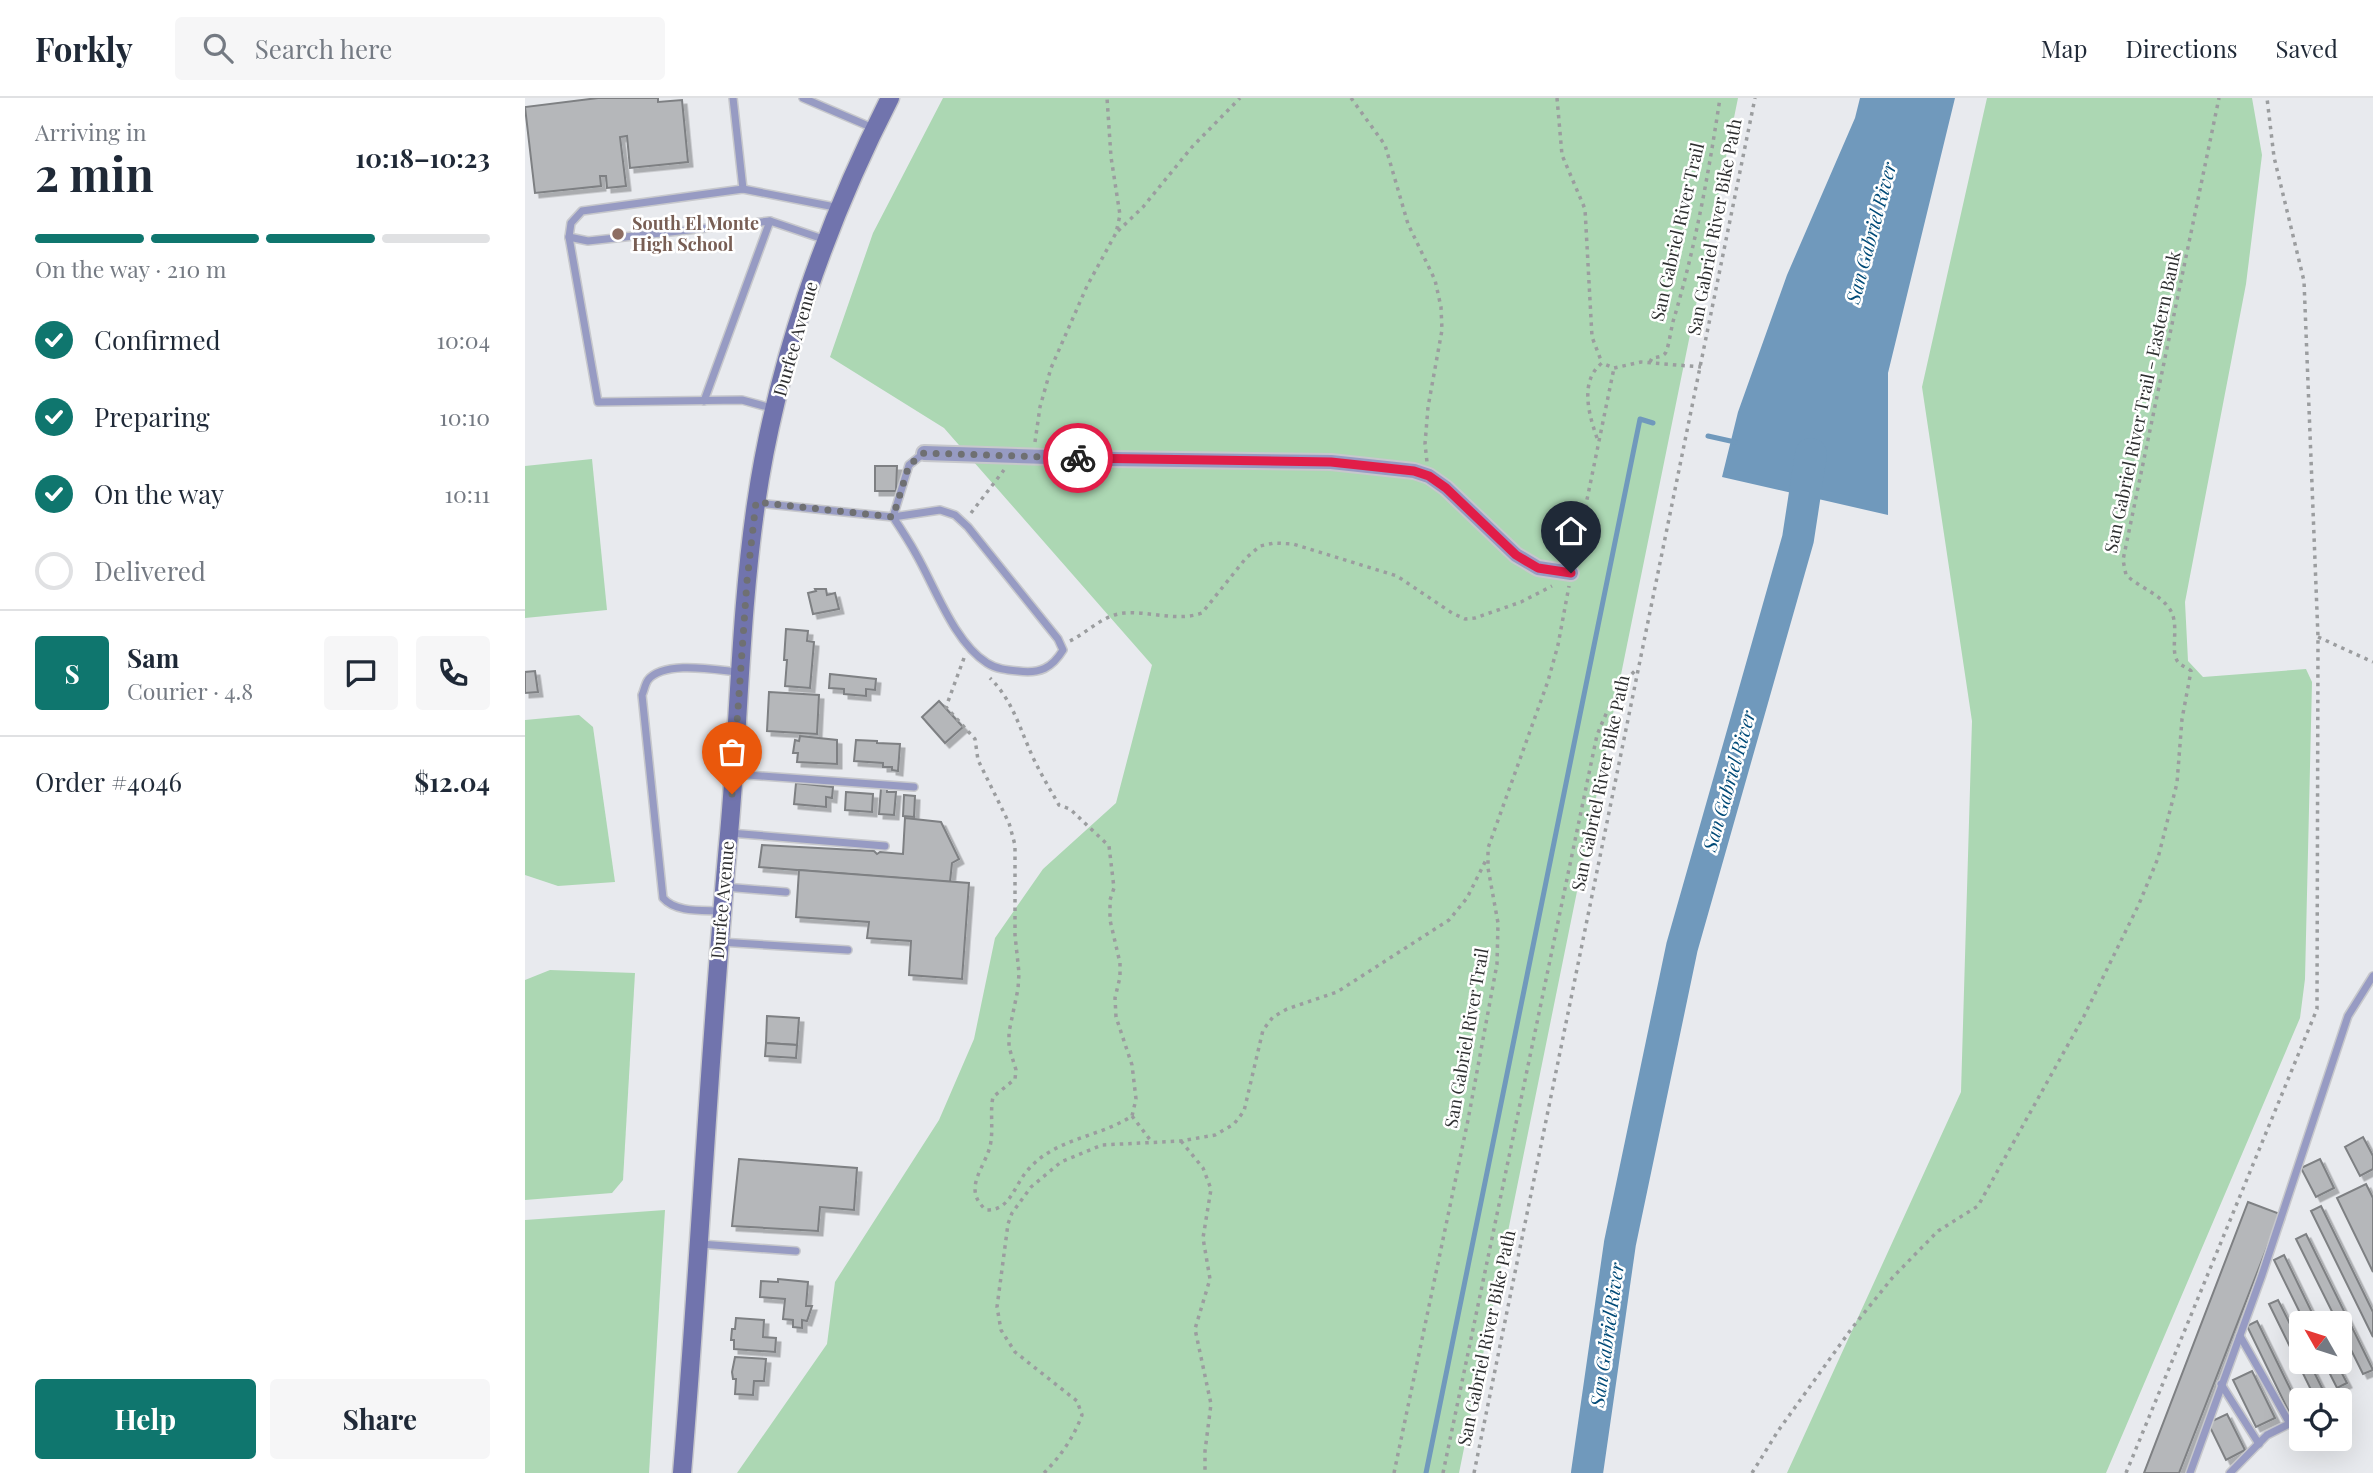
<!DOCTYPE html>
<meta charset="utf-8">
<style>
body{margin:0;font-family:"Playfair Display",serif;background:#f6f6f7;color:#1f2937;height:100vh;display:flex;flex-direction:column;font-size:26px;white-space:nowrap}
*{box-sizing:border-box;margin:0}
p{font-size:23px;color:#747a83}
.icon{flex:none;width:38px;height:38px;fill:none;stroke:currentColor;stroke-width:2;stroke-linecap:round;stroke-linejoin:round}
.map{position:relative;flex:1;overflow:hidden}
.sheet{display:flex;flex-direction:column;background:#fff;width:525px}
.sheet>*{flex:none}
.needle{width:46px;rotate:309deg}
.controls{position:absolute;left:1764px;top:1213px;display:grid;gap:14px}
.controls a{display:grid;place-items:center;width:63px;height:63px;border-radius:7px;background:#fff;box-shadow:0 7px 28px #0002;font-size:35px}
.pin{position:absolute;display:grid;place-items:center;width:60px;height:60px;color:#fff;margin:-72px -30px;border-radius:50% 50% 50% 0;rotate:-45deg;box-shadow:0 0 7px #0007}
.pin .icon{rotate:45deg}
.courier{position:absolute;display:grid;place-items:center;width:70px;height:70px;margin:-35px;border:5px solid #e11d48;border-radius:50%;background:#fff;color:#222;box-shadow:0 2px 9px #0007}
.overview em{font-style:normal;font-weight:700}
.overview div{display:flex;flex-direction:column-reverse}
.overview{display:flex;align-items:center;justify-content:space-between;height:119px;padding:0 35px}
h1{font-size:46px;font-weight:700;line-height:52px}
.bar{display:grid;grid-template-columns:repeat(4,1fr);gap:10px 7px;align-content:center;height:84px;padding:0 35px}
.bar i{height:9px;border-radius:5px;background:#e0e1e3}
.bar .selected{background:#0f766e}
.bar p{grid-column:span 4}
.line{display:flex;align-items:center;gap:18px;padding:0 35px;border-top:2px solid #e0e1e3}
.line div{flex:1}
.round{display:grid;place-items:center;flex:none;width:74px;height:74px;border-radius:7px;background:#f6f6f7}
ol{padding:0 35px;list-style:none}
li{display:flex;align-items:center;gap:21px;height:77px}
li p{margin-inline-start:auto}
li .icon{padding:7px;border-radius:50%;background:#0f766e;color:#fff;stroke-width:4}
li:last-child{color:#747a83}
li i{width:38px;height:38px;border:4px solid #e0e1e3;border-radius:50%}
.primary-button{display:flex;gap:14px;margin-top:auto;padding:14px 35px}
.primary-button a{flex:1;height:80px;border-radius:7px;background:#0f766e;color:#fff;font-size:28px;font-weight:700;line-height:80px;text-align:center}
.primary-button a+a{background:#f6f6f7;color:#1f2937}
header{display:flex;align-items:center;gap:42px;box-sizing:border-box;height:98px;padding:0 35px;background:#fff;border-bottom:2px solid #e0e1e3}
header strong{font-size:33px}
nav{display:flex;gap:38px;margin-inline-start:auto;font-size:24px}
.search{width:490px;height:63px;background:#f6f6f7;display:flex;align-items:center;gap:18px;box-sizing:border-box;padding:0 24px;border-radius:7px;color:#747a83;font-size:26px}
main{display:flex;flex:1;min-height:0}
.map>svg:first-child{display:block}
.green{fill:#acd7b3}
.water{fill:#7099bc}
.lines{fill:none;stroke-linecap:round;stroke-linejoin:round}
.stream{stroke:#7099bc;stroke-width:5}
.river{stroke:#7099bc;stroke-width:32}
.building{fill:#b5b7ba;stroke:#7e8083;stroke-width:2;filter:url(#shadow)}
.lane-casing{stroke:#c7c8cc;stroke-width:10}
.street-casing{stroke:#c7c8cc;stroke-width:18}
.secondary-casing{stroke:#c7c8cc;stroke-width:21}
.path{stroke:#9b9d9f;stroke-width:3.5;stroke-dasharray:3.5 5;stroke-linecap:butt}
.lane{stroke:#979bc3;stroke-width:7}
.street{stroke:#979bc3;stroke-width:14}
.secondary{stroke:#7174ad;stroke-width:18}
.done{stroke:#6f7072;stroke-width:7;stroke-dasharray:0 12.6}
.route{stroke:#e11d48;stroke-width:9}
.education-dot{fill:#8d6e63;stroke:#fff;stroke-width:2.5}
.labels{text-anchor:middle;stroke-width:5;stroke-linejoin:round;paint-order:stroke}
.education-label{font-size:18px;font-weight:bold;fill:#785e54;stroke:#fff;text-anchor:start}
.street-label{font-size:18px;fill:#2e2f30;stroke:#fff}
.water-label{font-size:19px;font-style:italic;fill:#004a77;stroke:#fff}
</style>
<header>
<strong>Forkly</strong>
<div class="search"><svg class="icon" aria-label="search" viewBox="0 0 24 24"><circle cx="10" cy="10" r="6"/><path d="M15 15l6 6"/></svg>Search here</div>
<nav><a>Map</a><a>Directions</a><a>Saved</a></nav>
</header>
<main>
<section class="sheet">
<div class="overview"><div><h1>2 min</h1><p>Arriving in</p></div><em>10:18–10:23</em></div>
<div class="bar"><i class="selected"></i><i class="selected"></i><i class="selected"></i><i></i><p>On the way · 210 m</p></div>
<ol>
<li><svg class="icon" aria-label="check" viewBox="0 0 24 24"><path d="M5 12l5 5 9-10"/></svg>Confirmed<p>10:04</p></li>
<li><svg class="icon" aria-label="check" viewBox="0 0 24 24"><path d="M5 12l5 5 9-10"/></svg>Preparing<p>10:10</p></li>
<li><svg class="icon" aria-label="check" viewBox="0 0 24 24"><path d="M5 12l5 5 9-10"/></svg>On the way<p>10:11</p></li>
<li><i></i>Delivered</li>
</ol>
<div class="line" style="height:126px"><b class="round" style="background:#0f766e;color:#fff">S</b><div><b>Sam</b><p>Courier · 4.8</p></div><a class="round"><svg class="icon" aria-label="chat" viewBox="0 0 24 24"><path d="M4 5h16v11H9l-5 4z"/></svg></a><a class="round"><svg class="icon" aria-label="phone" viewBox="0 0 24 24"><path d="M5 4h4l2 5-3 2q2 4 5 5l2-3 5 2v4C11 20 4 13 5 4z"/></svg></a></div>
<div class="line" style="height:91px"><div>Order #4046</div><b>$12.04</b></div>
<div class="primary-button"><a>Help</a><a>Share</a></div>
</section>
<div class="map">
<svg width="1848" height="1375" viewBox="0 0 1848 1375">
<defs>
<filter id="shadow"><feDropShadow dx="4.5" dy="4.5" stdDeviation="0" flood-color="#0004"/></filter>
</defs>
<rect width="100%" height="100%" fill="#e8eaee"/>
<!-- green -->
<g class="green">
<path d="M418 0H1213L934 1375H212L302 1246 310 1184 414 1022 449 941 470 840 518 771 591 705 627 567 419 330 305 259 348 135Z"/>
<path d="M1462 0H1727L1737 57 1721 186 1660 504 1663 563 1678 579 1781 571 1787 584 1780 881 1775 920 1581 1375H1262L1436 994 1447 623 1397 289Z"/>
<path d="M67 361 82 512 0 520V368Z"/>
<path d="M54 617 68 629 90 784 33 788 0 777V622Z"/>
<path d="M25 872 110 875 98 1082 87 1095 0 1102V882Z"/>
<path d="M140 1112 124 1375H0V1122Z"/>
</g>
<!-- water -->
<path class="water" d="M1335 0H1430L1363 275V417L1197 379 1213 314 1262 177 1330 20Z"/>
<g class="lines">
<!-- stream -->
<g class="stream">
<path d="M1183 338 1210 344"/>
<path d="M901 1375 1115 321 1128 325"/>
</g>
<!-- river -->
<path class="river" d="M1062 1375 1095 1145 1157 849 1273 441 1286 356"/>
</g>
<!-- building -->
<g class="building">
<path d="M73 0H133V4L157 2 163 64 105 70 102 38 95 39 101 88 82 90 81 78H75L76 88 10 95 0 9Z"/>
<path d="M350 368H372L371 393H350Z"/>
<path d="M290 491H301L302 497 310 495 314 511 288 516 283 495 291 493Z"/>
<path d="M261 531 283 533 282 543 289 544 285 590 260 588 262 562H259Z"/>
<path d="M10 573 13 594 0 595V574Z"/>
<path d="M305 576 351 581 350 592 341 591V598L319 596V591L304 590Z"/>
<path d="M244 594 294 597 292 636 242 633Z"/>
<path d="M414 603 438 629 420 645 397 619Z"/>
<path d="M275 638 312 642V666L272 664 273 655H268L270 642 274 643Z"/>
<path d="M331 642 352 643V645L375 646 373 673 367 672V669H358V665L329 663Z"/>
<path d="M271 685 308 689 307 700 301 699V709L269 706Z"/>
<path d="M356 690 362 691V694H371L369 717 354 716Z"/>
<path d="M321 694 348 696 347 714 320 712Z"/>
<path d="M379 697 390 698 389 719 378 718Z"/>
<path d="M380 720 416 724 434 761 427 765 425 784 234 769 237 747 349 753 352 756 355 754 378 756Z"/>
<path d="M274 772 444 785 437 881 384 877 386 843 342 840 344 824 271 819Z"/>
<path d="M242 918 274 920 272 947 241 945Z"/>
<path d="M241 945 272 947 271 960 240 958Z"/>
<path d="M1838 1039 1848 1058V1071L1835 1078 1820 1049Z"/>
<path d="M214 1061 332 1070 329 1112 295 1109 293 1133 207 1128Z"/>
<path d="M1795 1061 1809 1090 1791 1099 1776 1070Z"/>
<path d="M1841 1086 1848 1100V1174L1812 1100Z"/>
<path d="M1723 1104 1755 1116 1654 1375H1619Z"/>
<path d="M1796 1108 1848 1214V1239L1786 1113Z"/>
<path d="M1781 1136 1848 1272 1838 1276 1771 1141Z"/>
<path d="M1759 1157 1792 1225H1780L1749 1162Z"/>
<path d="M253 1181 283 1184 281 1208H287L282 1223 277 1222V1230L268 1229V1222L258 1221 260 1201 235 1199 236 1183 253 1184Z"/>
<path d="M1753 1202 1776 1248V1264H1784L1800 1296 1790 1300 1744 1206Z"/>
<path d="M211 1220 239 1222 238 1239 251 1240 250 1254 209 1251V1242H206L207 1231H210Z"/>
<path d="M1732 1223 1774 1309 1764 1314 1722 1228Z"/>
<path d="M210 1259 241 1261 239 1283H229L228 1297 210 1296 211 1281H208L207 1274Z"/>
<path d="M1799 1264H1811L1822 1285 1812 1290Z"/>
<path d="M1727 1273 1750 1320 1731 1329 1708 1282Z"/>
<path d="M1702 1316 1720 1352 1701 1362 1683 1325Z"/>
</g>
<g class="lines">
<!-- lane casing -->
<g class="lane-casing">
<g id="lane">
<path d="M208 0 218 91"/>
<path d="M278 0 348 30"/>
<path d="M44 139 73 304 217 302 250 311"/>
<path d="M301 142 245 123 63 143 44 139 46 125 57 113 218 91 315 110"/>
<path d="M179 303 245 123"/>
<path d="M232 405 368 419 415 412 430 417 443 429 533 541 538 552C527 570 515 576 493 573 482 572 471 571 462 565 429 544 410 489 391 456 384 443 376 431 368 419L384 367 399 355"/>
<path d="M209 676 389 689"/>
<path d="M205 735 360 748"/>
<path d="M199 789 261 794"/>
<path d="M196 813C178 812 151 815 138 800L117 597C119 593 120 586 123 582 139 562 191 572 214 574"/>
<path d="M194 844 323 852"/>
<path d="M175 1146 271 1153"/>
<path d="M1715 1238 1765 1326"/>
<path d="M1696 1286 1734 1346"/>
<path d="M1665 1375 1737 1177 1823 918 1848 878"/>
<path d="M1705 1375 1742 1337 1776 1320"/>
</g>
</g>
<!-- street casing -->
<g class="street-casing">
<path id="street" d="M399 355 585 361 806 364 889 373 904 378 921 390 991 457 1013 470 1046 475"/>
</g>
<!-- secondary casing -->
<g class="secondary-casing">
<path id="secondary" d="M157 1375C175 1162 184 949 204 736 214 626 215 516 231 406 251 267 301 125 365 0"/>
</g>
<!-- path -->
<g class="path">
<path d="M826 0 860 47 883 126 910 182 916 209 917 232 903 309 900 346 902 364"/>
<path d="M1032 0 1037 57 1060 111 1067 239 1077 265"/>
<path d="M593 133 618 109 667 49 715 0"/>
<path d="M1125 264 1127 260C1132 259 1139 259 1141 254 1145 244 1146 228 1150 217 1171 146 1184 73 1195 0"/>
<path d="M1072 340C1064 317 1054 283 1077 265L1089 270 1116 264 1176 269"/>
<path d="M510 344 515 309 526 270 562 188 591 135 595 117 586 59 582 0"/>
<path d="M446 415 479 372"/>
<path d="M1050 460 1089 270"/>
<path d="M1793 539 1848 564"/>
<path d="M545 543C563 534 578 517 599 515 625 513 652 524 677 515L721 460 735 448 749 445 768 446 872 478 927 515 940 521 950 520 996 504 1027 488"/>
<path d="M439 560 421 609 450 641 453 662 484 725 490 747V837L494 875 493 891 484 934V949L491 972 490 981 468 999C465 1013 468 1028 466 1043 463 1068 435 1089 461 1112 485 1113 489 1088 502 1073 529 1040 573 1040 607 1018L611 1001 607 967 591 919 590 900 595 879V865L585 822V802L589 790 584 748 545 711 534 707C523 688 511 668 503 648 492 622 485 600 465 580"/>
<path d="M607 1018 626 1043"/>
<path d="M656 1043 678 1070 686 1091 678 1140 685 1181 670 1231 686 1306 680 1353V1375"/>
<path d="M519 1375C535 1359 549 1339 557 1317L552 1303 490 1254 476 1232 472 1209 483 1126 487 1115 506 1089 536 1064 577 1047 656 1043 690 1037 709 1026 719 1013 738 932 748 919 762 911 812 894 924 822 942 800 961 762"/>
<path d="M869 1375 943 1022 972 866 973 825 963 770V750L1023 583 1033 547 1044 488"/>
<path d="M918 1375 1072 637C1082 613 1092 589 1112 571"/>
<path d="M949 1375 1230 0"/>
<path d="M1227 1375 1253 1333 1327 1230 1368 1179 1413 1133 1453 1108 1559 918 1614 806 1633 760 1652 685 1657 621 1666 573C1662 569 1656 568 1653 564 1644 552 1656 526 1644 510 1633 495 1614 489 1601 477L1598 462 1694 0"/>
<path d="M1601 1375 1792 911 1793 539 1779 183 1749 59 1742 0"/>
</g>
<!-- lane -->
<use href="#lane" class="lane"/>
<!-- street -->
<use href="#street" class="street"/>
<!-- secondary -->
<use href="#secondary" class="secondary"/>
</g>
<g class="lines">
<!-- done -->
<path class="done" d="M207 696 222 483 231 404 368 419 384 367 399 355 553 360"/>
<!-- route -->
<path class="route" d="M553 360 806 364 889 373 904 378 921 390 991 457 1013 470 1046 475"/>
</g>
<!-- markers -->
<circle class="education-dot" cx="93" cy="136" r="7"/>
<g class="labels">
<!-- education labels -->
<g class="education-label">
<text x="107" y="132">South El Monte<tspan x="107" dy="21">High School</tspan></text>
</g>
<!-- street labels -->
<g class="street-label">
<text transform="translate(1190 129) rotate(-79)" y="6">San Gabriel River Bike Path</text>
<text transform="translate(1153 134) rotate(-77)" y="6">San Gabriel River Trail</text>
<text transform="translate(271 241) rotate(-74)" y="6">Durfee Avenue</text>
<text transform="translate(1618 304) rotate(-78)" y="6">San Gabriel River Trail - Eastern Bank</text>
<text transform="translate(1076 685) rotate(-78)" y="6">San Gabriel River Bike Path</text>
<text transform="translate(198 802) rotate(-85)" y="6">Durfee Avenue</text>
<text transform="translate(942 940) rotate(-80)" y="6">San Gabriel River Trail</text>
<text transform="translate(962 1240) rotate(-78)" y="6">San Gabriel River Bike Path</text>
</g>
<!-- water labels -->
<g class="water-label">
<text transform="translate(1346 135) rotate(-75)" y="7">San Gabriel River</text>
<text transform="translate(1204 683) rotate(-74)" y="7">San Gabriel River</text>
<text transform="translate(1082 1237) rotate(-82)" y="7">San Gabriel River</text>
</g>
</g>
</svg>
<div class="controls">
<a><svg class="needle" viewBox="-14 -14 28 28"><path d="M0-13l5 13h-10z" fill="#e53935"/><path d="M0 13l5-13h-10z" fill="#747a83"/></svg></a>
<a><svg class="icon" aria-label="locate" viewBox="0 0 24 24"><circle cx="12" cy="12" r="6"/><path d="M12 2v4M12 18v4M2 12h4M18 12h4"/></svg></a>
</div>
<div class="pin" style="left:207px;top:696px;background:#ea580c"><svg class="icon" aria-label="bag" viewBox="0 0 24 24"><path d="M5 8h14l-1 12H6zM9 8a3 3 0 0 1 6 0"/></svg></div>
<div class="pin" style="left:1046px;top:475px;background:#1f2937"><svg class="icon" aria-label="home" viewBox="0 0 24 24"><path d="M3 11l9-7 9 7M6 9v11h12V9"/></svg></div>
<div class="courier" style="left:553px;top:360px"><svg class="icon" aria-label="bike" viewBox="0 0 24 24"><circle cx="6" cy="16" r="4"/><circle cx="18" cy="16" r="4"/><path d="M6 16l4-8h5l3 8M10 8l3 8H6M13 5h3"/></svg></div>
</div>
</main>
